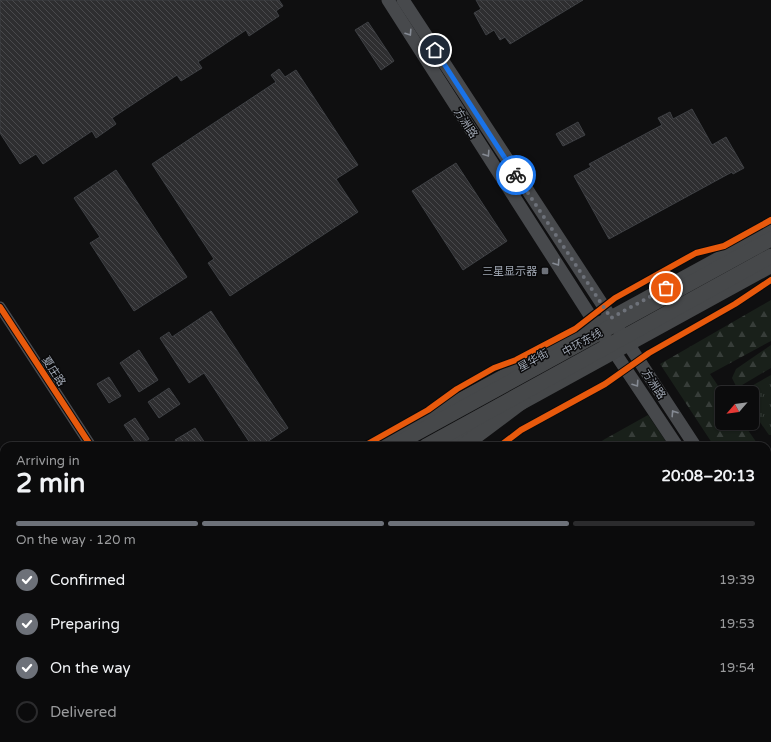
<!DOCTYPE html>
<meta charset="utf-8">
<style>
body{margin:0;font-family:"Varela Round","Noto Sans SC",sans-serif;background:#19191a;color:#f1f3f6;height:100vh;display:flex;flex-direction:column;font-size:15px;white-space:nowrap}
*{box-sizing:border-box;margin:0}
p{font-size:13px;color:#9a9b9d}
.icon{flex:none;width:22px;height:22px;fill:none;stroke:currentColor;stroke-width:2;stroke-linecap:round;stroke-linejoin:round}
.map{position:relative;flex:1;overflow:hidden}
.side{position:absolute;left:0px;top:442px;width:771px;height:300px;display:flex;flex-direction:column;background:#0b0b0c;border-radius:12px 12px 0 0;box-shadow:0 1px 3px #0004,0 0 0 1px #2b2b2d}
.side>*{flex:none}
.needle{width:26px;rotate:242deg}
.controls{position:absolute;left:715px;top:386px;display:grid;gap:8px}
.controls a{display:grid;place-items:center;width:44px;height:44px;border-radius:6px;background:#0b0b0c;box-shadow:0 1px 3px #0004,0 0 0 1px #2b2b2d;font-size:20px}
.pin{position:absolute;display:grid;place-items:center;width:34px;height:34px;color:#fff;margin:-17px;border:2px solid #fff;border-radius:50%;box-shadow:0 1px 4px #0007}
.courier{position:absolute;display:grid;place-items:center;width:40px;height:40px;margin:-20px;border:3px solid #1a73e8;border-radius:50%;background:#fff;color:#222;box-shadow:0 1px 5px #0007}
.summary em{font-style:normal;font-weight:700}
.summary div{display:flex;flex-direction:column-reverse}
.summary{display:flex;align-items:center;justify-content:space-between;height:68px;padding:0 16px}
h1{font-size:26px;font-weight:700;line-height:30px}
.bar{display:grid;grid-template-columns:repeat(4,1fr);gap:6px 4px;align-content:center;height:48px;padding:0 16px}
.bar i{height:5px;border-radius:3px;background:#2b2b2d}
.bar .on{background:#6d7179}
.bar p{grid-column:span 4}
ol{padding:0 16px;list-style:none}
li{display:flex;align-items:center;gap:12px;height:44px}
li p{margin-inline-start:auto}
li .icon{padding:4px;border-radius:50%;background:#6d7179;color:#fff;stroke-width:4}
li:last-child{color:#9a9b9d}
li i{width:22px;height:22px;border:2px solid #2b2b2d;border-radius:50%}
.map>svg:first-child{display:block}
.grass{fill:url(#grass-tufts)}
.forest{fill:url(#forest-firs)}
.building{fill:url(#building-back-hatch);stroke:#3e4044}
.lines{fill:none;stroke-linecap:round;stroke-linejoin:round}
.tertiary{stroke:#4a4b4f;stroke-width:11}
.secondary{stroke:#47494c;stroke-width:13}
.primary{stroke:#46484a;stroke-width:14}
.trunk{stroke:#46484a;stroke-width:15}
.trunk-bridge{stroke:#46484a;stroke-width:15}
.cycleway-casing{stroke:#0a0a0b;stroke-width:8}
.cycleway{stroke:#e8590c;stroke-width:6}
.oneway{stroke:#858a93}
.done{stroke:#6d7179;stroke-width:4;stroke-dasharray:0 7.2}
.route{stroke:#1a73e8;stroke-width:5}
.poi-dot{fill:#6d7179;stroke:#0a0a0b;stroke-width:1.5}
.labels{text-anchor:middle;stroke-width:3;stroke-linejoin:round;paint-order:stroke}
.street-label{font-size:11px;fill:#9fa6b2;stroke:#0a0a0b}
.poi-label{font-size:11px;fill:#9fa6b2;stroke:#0a0a0b;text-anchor:end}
</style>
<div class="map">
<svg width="771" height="742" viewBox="0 0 771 742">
<defs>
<pattern id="grass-tufts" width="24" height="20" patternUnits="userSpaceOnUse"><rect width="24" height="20" fill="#19201a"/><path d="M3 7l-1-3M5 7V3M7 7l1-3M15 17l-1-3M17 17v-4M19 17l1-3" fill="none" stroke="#373d39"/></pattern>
<pattern id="forest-firs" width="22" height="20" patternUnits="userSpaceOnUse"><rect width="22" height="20" fill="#19201a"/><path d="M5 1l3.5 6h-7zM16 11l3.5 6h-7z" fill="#373d39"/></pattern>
<pattern id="building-back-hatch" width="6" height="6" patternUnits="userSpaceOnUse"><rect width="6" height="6" fill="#2e2e30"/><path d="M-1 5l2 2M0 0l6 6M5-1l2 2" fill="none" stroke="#49494c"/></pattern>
</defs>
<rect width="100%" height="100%" fill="#0f0f10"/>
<!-- grass -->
<path class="grass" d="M771 375V435H769L752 411V393H739Z"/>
<!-- forest -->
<g class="forest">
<path d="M771 300V341L710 374 723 393H722V423H743L759 446H714L660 364Z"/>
<path d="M771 345V368L737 388 732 378 736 369Z"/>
<path d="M648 415 669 446H594L605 439Z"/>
<path d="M767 458 771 464V533L767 527Z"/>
<path d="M767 587 771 594V650L767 653Z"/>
</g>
<!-- building -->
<g class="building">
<path d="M0 0H279L283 6 276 11 279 16 249 36 246 30 198 62 202 68 181 81 177 75 112 118 116 124 96 138 92 131 43 164 36 154 20 164 0 133Z"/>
<path d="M476 0H583L510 44 505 37 500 40 494 30 486 35 474 13 481 9Z"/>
<path d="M368 22 394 61 381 70 355 30Z"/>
<path d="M279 69 285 77 296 70 358 165 336 179 358 212 230 296 208 263 214 259 152 164 276 82 271 75Z"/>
<path d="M692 109 712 145 726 137 744 168 733 174 732 172 609 239 574 176 591 167 589 164 662 125 658 118 670 112 673 119Z"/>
<path d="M578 122 585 135 563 146 556 134Z"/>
<path d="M456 163 507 241 463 270 412 191Z"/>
<path d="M116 170 187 277 134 311 90 243 100 237 74 198Z"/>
<path d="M211 311 288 428 261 446H252L204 373 189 383 160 338 169 332 172 337Z"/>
<path d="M139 350 158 380 139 392 120 363Z"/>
<path d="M109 377 121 396 109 403 97 384Z"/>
<path d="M169 388 180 404 159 418 148 402Z"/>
<path d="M135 418 149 439 138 446 124 425Z"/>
<path d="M195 428 207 446H179L175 440Z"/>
</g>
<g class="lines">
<!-- tertiary -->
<path class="tertiary" d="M0 307 91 446"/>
<!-- secondary -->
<g class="secondary">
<path d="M388 0 591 317 677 446"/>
<path d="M403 0 695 446"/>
<path d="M767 556 771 562"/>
<path d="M767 580 771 586"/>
</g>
<!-- primary -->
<g class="primary">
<path d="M514 407 771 266"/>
<path d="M380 446 438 412 771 230"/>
<path d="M446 446 482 425"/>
<path d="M0 712 4 709"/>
<path d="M12 742 18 738"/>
</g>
<!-- trunk -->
<g class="trunk">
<path d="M463 446 523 401"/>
<path d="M0 702 4 699"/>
<path d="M0 722 4 719"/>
<path d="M0 742 5 738"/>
</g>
<!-- trunk-bridge -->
<g class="trunk-bridge">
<path d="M393 446 771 239"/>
<path d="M426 446 771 256"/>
</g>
<!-- cycleway casing -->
<g class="cycleway-casing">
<g id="cycleway">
<path d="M0 307 91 446"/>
<path d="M364 446 428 410 457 389 494 368 516 360 575 329 615 298 696 253 724 246 771 220"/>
<path d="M500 446 521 430 605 384 649 353 735 304 771 280"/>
</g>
</g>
<!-- cycleway -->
<use href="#cycleway" class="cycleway"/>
</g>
<!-- one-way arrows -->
<defs><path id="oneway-chevron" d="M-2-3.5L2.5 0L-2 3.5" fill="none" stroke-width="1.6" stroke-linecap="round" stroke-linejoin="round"/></defs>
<g class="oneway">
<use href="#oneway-chevron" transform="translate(409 33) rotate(57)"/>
<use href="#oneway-chevron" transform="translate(487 154) rotate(57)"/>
<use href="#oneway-chevron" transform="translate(557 263) rotate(57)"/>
<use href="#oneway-chevron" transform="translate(636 384) rotate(56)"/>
<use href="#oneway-chevron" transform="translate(674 413) rotate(-123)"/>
</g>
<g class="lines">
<!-- done -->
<path class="done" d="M516 175 611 318 666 288"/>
<!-- route -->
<path class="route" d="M435 50 516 175"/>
</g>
<!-- markers -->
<rect class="poi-dot" x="541" y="267" width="8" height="8" rx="2"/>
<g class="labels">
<!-- street labels -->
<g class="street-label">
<text transform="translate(466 123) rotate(57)" y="4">方洲路</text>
<text transform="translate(582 342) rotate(-29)" y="4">中环东线</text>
<text transform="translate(533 360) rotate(-29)" y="4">星华街</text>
<text transform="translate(54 371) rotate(57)" y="4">夏庄路</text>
<text transform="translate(654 384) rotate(57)" y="4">方洲路</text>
</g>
<!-- poi labels -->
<g class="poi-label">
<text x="537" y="275">三星显示器</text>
</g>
</g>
</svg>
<div class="controls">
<a><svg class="needle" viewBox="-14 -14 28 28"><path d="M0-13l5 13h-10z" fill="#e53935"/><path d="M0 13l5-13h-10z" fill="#9a9b9d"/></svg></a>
</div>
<div class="pin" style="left:666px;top:288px;background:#ea580c"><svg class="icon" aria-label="bag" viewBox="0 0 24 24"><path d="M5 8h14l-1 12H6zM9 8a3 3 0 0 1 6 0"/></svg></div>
<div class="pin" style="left:435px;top:50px;background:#1f2937"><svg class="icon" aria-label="home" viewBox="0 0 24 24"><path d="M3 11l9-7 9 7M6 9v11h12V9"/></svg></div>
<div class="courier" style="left:516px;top:175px"><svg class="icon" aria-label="bike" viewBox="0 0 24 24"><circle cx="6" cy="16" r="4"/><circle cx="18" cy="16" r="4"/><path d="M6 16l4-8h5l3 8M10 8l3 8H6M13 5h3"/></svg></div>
<section class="side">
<div class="summary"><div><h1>2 min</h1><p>Arriving in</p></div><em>20:08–20:13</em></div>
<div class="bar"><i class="on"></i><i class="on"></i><i class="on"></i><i></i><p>On the way · 120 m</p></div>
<ol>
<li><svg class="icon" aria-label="check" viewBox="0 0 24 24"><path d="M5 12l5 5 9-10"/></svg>Confirmed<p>19:39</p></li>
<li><svg class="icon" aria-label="check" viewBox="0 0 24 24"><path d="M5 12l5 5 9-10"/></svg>Preparing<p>19:53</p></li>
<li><svg class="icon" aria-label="check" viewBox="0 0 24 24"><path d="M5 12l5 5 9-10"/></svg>On the way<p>19:54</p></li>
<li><i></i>Delivered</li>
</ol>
</section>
</div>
